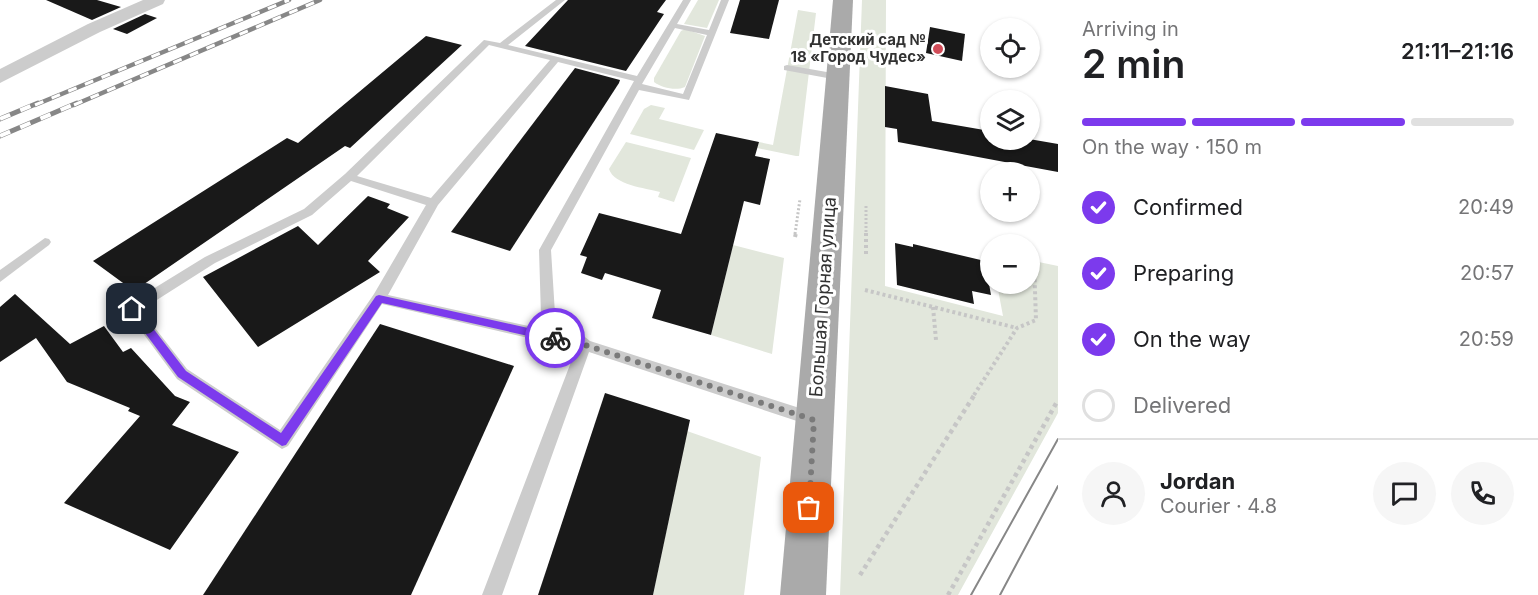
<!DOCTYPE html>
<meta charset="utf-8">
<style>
body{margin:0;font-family:Inter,sans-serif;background:#f6f6f6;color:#202124;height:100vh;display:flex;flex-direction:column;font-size:22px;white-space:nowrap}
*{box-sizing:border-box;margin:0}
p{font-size:20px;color:#757577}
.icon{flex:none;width:33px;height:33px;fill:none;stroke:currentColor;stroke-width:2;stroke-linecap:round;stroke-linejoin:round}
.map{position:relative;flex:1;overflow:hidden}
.sheet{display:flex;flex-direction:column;background:#fff;width:480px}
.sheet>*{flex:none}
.fabs{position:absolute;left:980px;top:18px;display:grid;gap:12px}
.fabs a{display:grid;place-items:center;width:60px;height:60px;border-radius:50%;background:#fff;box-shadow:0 2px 4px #0004;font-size:30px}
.pin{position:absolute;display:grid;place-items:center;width:51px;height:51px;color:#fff;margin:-26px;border-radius:12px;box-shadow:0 3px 9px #0006}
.courier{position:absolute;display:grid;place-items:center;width:60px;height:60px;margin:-30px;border:4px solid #7c3aed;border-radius:50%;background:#fff;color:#222;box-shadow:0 2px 8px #0007}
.head em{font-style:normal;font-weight:600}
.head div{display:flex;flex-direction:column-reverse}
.head{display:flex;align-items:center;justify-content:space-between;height:102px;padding:0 24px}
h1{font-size:39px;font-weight:600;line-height:45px}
.bar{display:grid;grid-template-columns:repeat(4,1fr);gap:9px 6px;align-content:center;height:72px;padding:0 24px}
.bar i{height:8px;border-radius:4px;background:#e0e0e0}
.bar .current{background:#7c3aed}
.bar p{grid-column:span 4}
.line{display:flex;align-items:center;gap:15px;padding:0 24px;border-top:2px solid #e0e0e0}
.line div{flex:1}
.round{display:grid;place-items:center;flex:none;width:63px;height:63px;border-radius:32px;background:#f6f6f6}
ol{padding:0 24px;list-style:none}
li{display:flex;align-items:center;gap:18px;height:66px}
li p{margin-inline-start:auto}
li .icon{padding:6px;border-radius:50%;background:#7c3aed;color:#fff;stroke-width:4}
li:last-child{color:#757577}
li i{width:33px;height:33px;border:3px solid #e0e0e0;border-radius:50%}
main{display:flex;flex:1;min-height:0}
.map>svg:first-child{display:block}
.green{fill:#e2e7dc}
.building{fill:#191919}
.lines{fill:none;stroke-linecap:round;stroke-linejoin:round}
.path-far2{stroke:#c6c6c6;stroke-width:3;stroke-dasharray:2 2;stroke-linecap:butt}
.path-far1{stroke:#c6c6c6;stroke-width:4;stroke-dasharray:3 3;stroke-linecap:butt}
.path{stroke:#c6c6c6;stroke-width:4.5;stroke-dasharray:4 4;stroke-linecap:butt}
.service{fill:#ccc;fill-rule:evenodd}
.minor{fill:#ccc;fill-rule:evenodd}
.primary{fill:#aaa;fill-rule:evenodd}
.tram{stroke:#878787;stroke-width:2}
.rail-far1-casing{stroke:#878787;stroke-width:4.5}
.rail-casing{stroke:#878787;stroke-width:5}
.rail-far1{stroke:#fff;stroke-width:3;stroke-dasharray:9;stroke-linecap:butt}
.rail{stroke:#fff;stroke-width:4;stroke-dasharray:11;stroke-linecap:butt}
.route{fill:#7c3aed}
.done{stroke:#7a7a7a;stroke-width:6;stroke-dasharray:0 10.8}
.poi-dot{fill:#d14c58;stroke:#fff;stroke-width:2}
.labels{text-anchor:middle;stroke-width:6;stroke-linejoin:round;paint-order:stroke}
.far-poi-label{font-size:15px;font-weight:bold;fill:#323232;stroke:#fff;text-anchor:end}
.street-label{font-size:18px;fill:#323232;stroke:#fff}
</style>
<main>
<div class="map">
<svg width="1058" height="595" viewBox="0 0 1058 595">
<rect width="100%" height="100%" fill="#fff"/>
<!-- green -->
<g class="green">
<path d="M698 0H719L707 28 684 24Z"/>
<path d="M862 0H886L885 286 1003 316 997 284H1029V260L1058 266V413L958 595H840Z"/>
<path d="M798 10 816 13 799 156H796L757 148 759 142 773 145Z"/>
<path d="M685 29 705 36 685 87C676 91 662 88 654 82V78L681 31Z"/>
<path d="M651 105 665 108 659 119 704 130 694 150 630 134 644 109Z"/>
<path d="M626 142 691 158 674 202 658 197 660 192C645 188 614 185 609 169Z"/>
<path d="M733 245 784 258 772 354 711 335Z"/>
<path d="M687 431 761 457 744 595H653Z"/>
</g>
<!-- building -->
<g class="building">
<path d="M46 0H97L121 7 92 20Z"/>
<path d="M568 0H666L657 12 664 14 626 71 525 46Z"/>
<path d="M740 0H779L769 39 730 33Z"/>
<path d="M145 14 157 18 127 34 113 29Z"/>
<path d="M930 27 965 34 962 61 926 53Z"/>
<path d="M426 36 462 45 350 148 345 146 134 291 93 261 287 138 298 143Z"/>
<path d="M575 68 620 80 619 83 510 251 451 232Z"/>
<path d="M885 86 928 94 932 121 990 131V140L1029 139 1058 144V172L898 142 897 129 885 127Z"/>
<path d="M716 133 759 142 755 156 770 159 760 205 744 201 711 335 652 318 661 290 605 273 602 280 581 273 587 257 580 255 599 213 681 234Z"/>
<path d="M368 196 390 204 387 208 409 217 368 261 380 272 258 347 203 277 298 226 318 245Z"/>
<path d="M895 243 913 247V244L985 261 991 295 972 291 974 304 897 285Z"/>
<path d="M15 294 70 344 104 326 123 352 131 348 175 396 190 402 172 425 239 452 170 550 64 503 140 416 128 411 130 408 67 382 36 338 0 362V307Z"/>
<path d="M380 324 514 366 411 595H203Z"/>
<path d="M605 393 690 420 653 595H538Z"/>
</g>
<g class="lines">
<!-- path-far2 -->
<g class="path-far2">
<path d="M866 206V234"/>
<path d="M795 234 800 199"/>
</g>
<!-- path-far1 -->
<g class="path-far1">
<path d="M866 233V256"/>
<path d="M795 237 796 233"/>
<path d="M865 290 1017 328"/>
<path d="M933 307 936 340"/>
<path d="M974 395 1017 328 1036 320 1034 261"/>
</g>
<!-- path -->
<g class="path">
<path d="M860 575 975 394"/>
<path d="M948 595 1058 400"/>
</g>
<!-- service -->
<g class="service">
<path d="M556 0H565L508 45 637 76 683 0H691L677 24 709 30 721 0H729L689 100 639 90 551 250 555 314 590 341 812 412 818 414 820 419 818 424 812 426 589 352 502 595H482L576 349 382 304 288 446 282 449 177 379 125 309 127 305 205 257 304 209 345 174 484 40 500 43ZM675 28 707 35 683 94 642 84ZM489 45 550 60 431 198 357 176ZM558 62 634 81 539 250 541 316 560 333 388 295 438 205ZM351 181 426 205 374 294 280 430 187 369 141 310 215 263 312 215Z"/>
<path d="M787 65 838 74 843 77 838 80 784 70V66Z"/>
<path d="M45 238 49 239 51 242 49 245 0 282V270Z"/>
</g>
<!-- minor -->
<path class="minor" d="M143 0H165L163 4 100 32 0 83V69L88 24Z"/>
<!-- primary -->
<path class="primary" d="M833 0H853L826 595H780Z"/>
<!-- tram -->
<g class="tram">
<path d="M971 595 1058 439"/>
<path d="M1000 595 1058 486"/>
</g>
<!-- rail-far1 casing -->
<g class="rail-far1-casing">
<g id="rail-far1">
<path d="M35 105 289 0"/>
<path d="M74 105 320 0"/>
</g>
</g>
<!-- rail casing -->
<g class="rail-casing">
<g id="rail">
<path d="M0 119 38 103"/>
<path d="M0 136 77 103"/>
</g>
</g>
<!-- rail-far1 -->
<use href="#rail-far1" class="rail-far1"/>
<!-- rail -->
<use href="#rail" class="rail"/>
</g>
<!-- route -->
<path class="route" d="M379 295 555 334 560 338 555 342 382 303 286 445 282 446 178 377 127 309 132 305 136 306 186 371 281 433 376 296Z"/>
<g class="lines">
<!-- done -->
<path class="done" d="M555 338 585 345 814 420 809 508"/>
</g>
<!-- markers -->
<circle class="poi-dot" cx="938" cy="49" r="6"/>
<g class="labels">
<!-- far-poi labels -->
<g class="far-poi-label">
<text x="926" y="45">Детский сад №<tspan x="926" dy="17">18 «Город Чудес»</tspan></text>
</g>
<!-- street labels -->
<g class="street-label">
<text transform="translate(823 297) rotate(-86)" y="6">Большая Горная улица</text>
</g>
</g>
</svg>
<div class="fabs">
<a><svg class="icon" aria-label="locate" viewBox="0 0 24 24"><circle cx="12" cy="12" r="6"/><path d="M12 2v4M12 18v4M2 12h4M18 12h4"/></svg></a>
<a><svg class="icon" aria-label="layers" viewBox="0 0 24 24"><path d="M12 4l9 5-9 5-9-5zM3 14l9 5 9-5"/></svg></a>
<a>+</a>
<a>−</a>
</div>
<div class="pin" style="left:809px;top:508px;background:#ea580c"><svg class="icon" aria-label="bag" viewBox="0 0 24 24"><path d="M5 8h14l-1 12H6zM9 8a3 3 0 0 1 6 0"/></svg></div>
<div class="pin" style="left:132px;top:309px;background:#1f2937"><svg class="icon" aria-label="home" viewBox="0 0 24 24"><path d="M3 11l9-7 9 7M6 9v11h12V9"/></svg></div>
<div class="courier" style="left:555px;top:338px"><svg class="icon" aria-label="bike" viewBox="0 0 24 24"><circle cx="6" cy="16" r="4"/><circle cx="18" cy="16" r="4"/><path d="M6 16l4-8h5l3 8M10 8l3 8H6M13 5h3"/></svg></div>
</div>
<section class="sheet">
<div class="head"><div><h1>2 min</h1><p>Arriving in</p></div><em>21:11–21:16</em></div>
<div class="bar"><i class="current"></i><i class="current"></i><i class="current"></i><i></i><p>On the way · 150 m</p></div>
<ol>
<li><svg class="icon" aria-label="check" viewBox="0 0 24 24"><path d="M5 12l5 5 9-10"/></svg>Confirmed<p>20:49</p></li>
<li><svg class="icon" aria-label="check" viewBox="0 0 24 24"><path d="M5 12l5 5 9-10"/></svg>Preparing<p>20:57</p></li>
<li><svg class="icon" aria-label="check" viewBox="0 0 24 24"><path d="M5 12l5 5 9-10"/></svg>On the way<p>20:59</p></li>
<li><i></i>Delivered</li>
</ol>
<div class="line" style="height:108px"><a class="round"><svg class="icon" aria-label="person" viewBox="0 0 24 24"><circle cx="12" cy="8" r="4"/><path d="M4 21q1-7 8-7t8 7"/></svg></a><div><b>Jordan</b><p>Courier · 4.8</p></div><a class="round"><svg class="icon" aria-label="chat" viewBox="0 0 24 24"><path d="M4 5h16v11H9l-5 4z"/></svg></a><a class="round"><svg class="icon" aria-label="phone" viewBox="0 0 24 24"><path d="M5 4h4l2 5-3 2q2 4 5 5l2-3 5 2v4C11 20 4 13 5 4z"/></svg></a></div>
</section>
</main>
